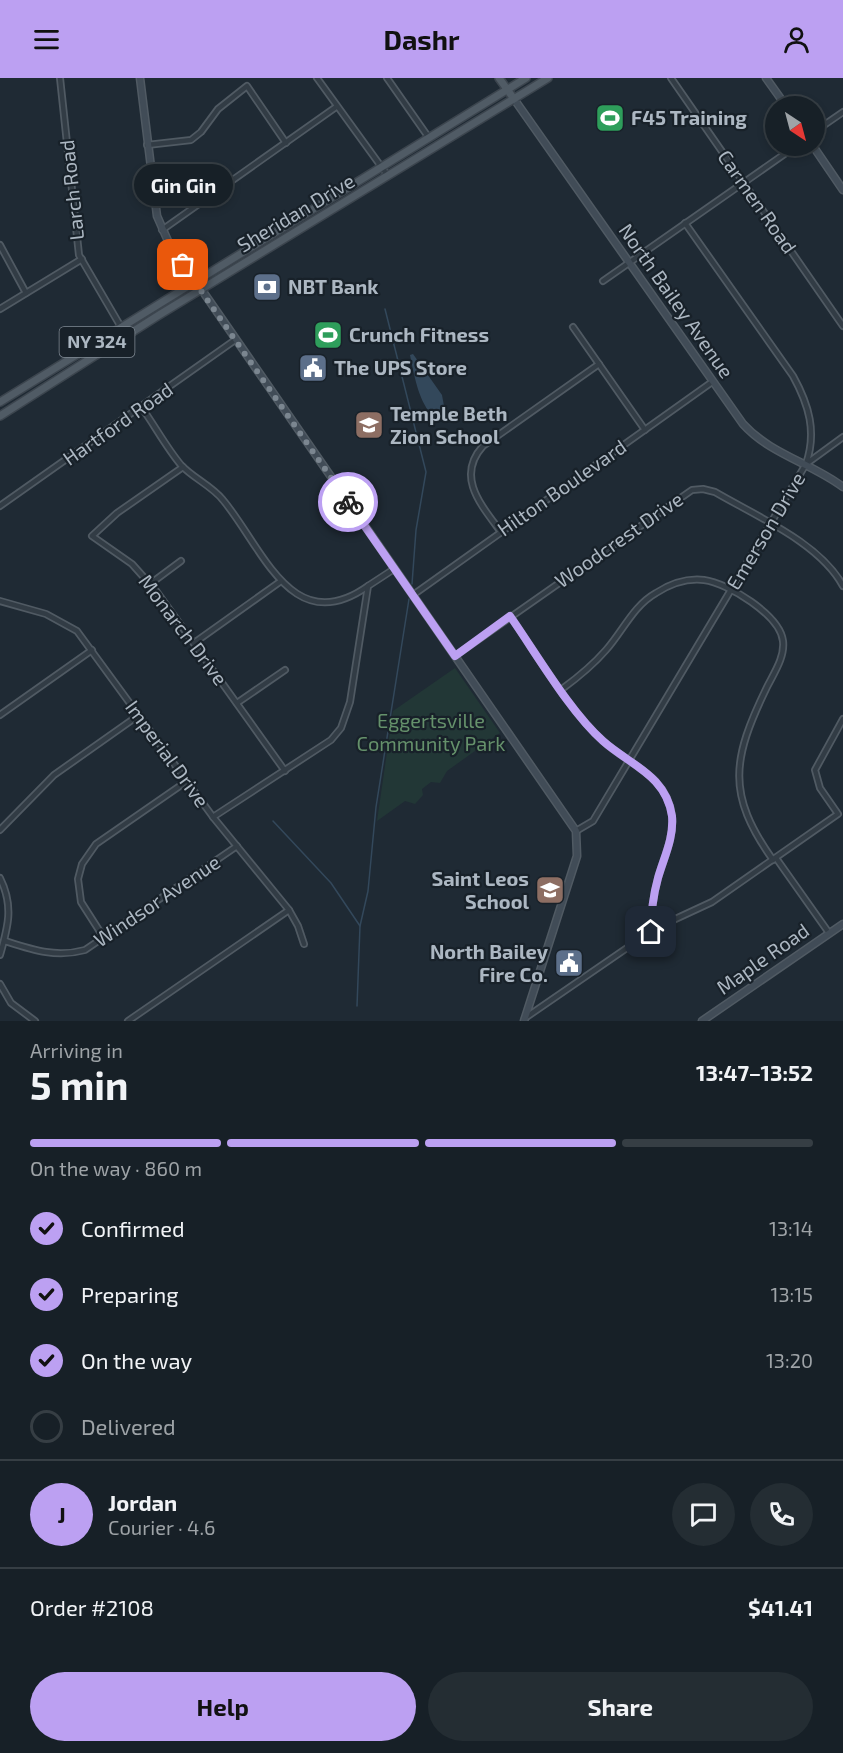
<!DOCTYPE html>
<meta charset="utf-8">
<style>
body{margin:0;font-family:"Exo 2",sans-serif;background:#242d33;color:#f1f3f6;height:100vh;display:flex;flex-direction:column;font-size:22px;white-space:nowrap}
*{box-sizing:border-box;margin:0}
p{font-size:20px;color:#9ea3a7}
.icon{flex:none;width:33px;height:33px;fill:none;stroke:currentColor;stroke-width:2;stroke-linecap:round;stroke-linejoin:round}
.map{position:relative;height:943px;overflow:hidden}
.drawer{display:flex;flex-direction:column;background:#172027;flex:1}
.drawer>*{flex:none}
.needle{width:39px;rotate:144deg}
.fabs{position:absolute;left:765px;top:18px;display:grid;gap:12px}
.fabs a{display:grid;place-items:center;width:60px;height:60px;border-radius:50%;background:#172027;box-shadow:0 3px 9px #0003,0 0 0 2px #363e44;font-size:30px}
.pin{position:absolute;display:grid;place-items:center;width:51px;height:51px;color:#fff;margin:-26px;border-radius:12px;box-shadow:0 3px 9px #0006}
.courier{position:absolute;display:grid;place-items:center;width:60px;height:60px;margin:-30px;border:4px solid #bca0f2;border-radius:50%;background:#fff;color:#222;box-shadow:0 2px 8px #0007}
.bubble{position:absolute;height:42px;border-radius:21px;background:#172027;box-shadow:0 3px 9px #0003,0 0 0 2px #363e44;font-size:20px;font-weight:700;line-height:42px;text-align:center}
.head em{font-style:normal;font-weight:700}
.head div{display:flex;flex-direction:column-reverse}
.head{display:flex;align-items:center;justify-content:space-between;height:102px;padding:0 30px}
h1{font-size:39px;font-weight:700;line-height:45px}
.bar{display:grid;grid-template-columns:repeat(4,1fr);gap:9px 6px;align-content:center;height:72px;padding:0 30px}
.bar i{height:8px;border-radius:4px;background:#363e44}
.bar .active{background:#bca0f2}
.bar p{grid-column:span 4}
.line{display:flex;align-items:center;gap:15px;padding:0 30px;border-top:2px solid #363e44}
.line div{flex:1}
.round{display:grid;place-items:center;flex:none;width:63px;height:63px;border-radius:32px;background:#242d33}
ol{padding:0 30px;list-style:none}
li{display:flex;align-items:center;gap:18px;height:66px}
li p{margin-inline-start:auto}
li .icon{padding:6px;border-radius:50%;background:#bca0f2;color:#111;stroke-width:4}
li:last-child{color:#9ea3a7}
li i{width:33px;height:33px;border:3px solid #363e44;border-radius:50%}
.button{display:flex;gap:12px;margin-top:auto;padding:12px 30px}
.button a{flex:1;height:69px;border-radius:36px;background:#bca0f2;color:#111;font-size:24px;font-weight:700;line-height:69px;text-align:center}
.button a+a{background:#242d33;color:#f1f3f6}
header{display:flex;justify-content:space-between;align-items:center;height:78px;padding:0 30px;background:#bca0f2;color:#111;font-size:27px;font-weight:700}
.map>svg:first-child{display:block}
.green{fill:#223736}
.water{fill:#33485b}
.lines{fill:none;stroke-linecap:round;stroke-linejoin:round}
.stream{stroke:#33485b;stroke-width:1.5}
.street-casing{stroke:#505a63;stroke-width:8}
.secondary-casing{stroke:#505a63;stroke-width:9}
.primary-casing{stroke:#3c454e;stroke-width:10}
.street{stroke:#323c45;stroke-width:4.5}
.secondary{stroke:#414c57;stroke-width:6}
.primary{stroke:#505b65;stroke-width:7}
.done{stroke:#7b8690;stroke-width:6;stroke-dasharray:0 10.8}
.route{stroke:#bca0f2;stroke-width:8}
.labels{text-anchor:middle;stroke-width:4.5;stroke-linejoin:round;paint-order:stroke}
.shield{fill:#182129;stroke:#808a94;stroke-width:1.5}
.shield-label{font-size:18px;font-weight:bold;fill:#acb7c2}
.poi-label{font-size:20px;font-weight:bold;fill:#acb7c2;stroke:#182129;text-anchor:start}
.street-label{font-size:20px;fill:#acb7c2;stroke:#182129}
.park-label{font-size:20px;fill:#65916b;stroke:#182129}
</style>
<header><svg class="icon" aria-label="menu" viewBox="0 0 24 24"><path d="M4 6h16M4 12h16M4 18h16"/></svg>Dashr<svg class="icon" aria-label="person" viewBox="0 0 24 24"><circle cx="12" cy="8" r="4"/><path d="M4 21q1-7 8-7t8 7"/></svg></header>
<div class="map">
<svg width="843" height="943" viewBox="0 0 843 943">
<rect width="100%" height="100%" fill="#1f2a34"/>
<!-- green -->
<path class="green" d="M455 590 500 655 447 693 440 705 431 704 422 711 423 717 415 726 405 723 377 743 393 633Z"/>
<!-- water -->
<path class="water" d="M413 276 442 317 444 328 442 332 431 336C418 321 414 296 410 277Z"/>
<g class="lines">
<!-- stream -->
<g class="stream">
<path d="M385 231 426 394 416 452 412 506"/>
<path d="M273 743 331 805 360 848"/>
<path d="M357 928 360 848 368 813 376 729 409 521"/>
</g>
<!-- street casing -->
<g class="street-casing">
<g id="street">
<path d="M60 0 79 177 121 249"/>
<path d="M317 0 388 98"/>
<path d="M387 0 429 60"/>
<path d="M671 0 843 248"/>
<path d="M814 54 843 34"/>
<path d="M147 67 191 62 201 54 218 31 247 8 286 65"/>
<path d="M162 152 336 29"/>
<path d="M0 167 26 215"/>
<path d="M603 203 796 68"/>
<path d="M0 231 82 181"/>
<path d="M573 249 645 352"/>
<path d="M142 330C155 348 166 369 181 387 193 400 212 408 223 422 263 470 292 562 368 508"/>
<path d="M806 386 843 359"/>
<path d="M183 389 117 435 92 458 132 486 157 514 285 693"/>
<path d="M0 428 235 262"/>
<path d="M501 454C482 428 455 399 483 368L599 286"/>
<path d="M150 506 181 483"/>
<path d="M413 517 712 304"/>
<path d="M0 523 46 536 77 553 213 739 289 832 298 848 304 866"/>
<path d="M510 538C536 575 570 634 603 663 629 687 667 697 672 738 674 760 664 779 658 800 653 818 651 836 651 854"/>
<path d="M194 565 281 503"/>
<path d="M455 578 692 412 703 411 715 414C756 438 820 465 843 508"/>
<path d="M562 611C577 600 593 587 606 572 623 553 633 528 656 515 670 506 687 500 704 502 728 505 780 537 783 563 785 579 774 595 767 609 732 681 726 716 773 782"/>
<path d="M237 625 285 592"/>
<path d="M0 637 92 572"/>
<path d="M213 739 331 662 341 650 350 624 368 508 394 491"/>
<path d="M0 752 54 697 139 637"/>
<path d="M576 753 593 743 806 386C817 354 809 327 793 298L685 145"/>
<path d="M776 780 829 855"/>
<path d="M0 800C14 828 8 849 0 877"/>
<path d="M104 860 81 824 78 801 82 786 96 766 187 703"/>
<path d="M5 863C33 872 56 880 85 872L237 768"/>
<path d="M0 906 11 925 35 943"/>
<path d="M525 940 656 850 712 824 838 736 820 710 815 692 843 641"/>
<path d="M128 943 289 832"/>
</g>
</g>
<!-- secondary casing -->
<g class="secondary-casing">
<g id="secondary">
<path d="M140 0 157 138 168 163 576 753 577 778 524 943"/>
<path d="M766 0 786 28"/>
<path d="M514 21 743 346C770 376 811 385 843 409"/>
<path d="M813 68 843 112"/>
<path d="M702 943 843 846"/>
</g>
</g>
<!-- primary casing -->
<g class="primary-casing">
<g id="primary">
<path d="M499 0 514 21"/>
<path d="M0 324 526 0"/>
<path d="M0 338 159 237 548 0"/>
</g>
</g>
<!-- street -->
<use href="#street" class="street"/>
<!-- secondary -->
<use href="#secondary" class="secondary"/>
<!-- primary -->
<use href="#primary" class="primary"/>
</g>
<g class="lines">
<!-- done -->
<path class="done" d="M183 187 348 424"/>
<!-- route -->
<path class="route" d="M348 424 455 578 510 538C536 575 570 634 603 663 630 687 666 697 672 738 674 760 664 779 658 800 653 818 651 836 651 854"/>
</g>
<!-- icons -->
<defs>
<g id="stadium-square" transform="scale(1.5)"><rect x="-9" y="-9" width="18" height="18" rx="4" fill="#2e9e5b" stroke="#182129"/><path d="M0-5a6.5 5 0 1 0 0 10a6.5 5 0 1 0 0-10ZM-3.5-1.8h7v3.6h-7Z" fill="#fff"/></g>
<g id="bank-square" transform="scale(1.5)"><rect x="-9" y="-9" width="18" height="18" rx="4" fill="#5c6f8a" stroke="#182129"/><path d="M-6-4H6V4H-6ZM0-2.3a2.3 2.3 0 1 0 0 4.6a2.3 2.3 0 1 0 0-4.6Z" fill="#fff"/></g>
<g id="civic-square" transform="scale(1.5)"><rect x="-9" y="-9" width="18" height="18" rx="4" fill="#5c6f8a" stroke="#182129"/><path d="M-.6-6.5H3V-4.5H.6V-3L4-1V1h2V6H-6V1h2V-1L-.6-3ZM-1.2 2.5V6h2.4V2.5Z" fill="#fff"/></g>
<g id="school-square" transform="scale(1.5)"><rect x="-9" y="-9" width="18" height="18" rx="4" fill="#8d6e63" stroke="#182129"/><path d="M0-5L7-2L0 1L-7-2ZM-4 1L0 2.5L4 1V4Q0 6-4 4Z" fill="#fff"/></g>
</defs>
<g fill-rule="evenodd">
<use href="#stadium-square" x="610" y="40"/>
<use href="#bank-square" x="267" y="209"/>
<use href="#stadium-square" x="328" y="257"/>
<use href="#civic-square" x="313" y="290"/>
<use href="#school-square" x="369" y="347"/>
<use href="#school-square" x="550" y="812"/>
<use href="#civic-square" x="569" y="885"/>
</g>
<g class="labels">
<!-- shield labels -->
<rect class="shield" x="59.5" y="249" width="75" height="30" rx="4.5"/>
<g class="shield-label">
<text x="97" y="270">NY 324</text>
</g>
<!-- poi labels -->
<g class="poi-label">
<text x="631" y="47">F45 Training</text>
<text x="288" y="216">NBT Bank</text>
<text x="349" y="264">Crunch Fitness</text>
<text x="334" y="297">The UPS Store</text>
<text x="390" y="343">Temple Beth<tspan x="390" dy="23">Zion School</tspan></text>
<text x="529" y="808" text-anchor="end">Saint Leos<tspan x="529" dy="23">School</tspan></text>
<text x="548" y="881" text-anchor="end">North Bailey<tspan x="548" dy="23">Fire Co.</tspan></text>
</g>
<!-- street labels -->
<g class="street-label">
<text transform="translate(72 112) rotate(-96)" y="7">Larch Road</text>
<text transform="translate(757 124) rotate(55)" y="7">Carmen Road</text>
<text transform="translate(296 135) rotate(-31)" y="7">Sheridan Drive</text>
<text transform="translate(676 223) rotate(55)" y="7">North Bailey Avenue</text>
<text transform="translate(118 346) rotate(-35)" y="7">Hartford Road</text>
<text transform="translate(562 410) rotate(-35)" y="7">Hilton Boulevard</text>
<text transform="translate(766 453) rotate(-59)" y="7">Emerson Drive</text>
<text transform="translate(619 462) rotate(-35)" y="7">Woodcrest Drive</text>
<text transform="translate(183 552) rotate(53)" y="7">Monarch Drive</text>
<text transform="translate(167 676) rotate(54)" y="7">Imperial Drive</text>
<text transform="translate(157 823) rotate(-34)" y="7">Windsor Avenue</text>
<text transform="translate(763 881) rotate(-35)" y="7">Maple Road</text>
</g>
<!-- park labels -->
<g class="park-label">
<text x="431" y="650">Eggertsville<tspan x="431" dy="23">Community Park</tspan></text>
</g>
</g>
</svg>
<div class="fabs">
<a><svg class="needle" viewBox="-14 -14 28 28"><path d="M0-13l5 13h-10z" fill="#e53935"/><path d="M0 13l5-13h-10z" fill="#9ea3a7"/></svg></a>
</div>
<div class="pin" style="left:183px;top:187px;background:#ea580c"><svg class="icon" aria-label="bag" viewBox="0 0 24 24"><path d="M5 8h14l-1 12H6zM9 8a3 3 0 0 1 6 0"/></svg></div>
<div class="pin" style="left:651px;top:854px;background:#1f2937"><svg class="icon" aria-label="home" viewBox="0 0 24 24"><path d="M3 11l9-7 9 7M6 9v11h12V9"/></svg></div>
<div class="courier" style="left:348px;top:424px"><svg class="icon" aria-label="bike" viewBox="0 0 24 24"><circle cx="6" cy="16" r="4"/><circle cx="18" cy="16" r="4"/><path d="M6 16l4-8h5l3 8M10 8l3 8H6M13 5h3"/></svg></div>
<div class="bubble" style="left:134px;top:86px;width:99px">Gin Gin</div>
</div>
<section class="drawer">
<div class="head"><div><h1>5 min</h1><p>Arriving in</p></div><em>13:47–13:52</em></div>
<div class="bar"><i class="active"></i><i class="active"></i><i class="active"></i><i></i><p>On the way · 860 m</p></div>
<ol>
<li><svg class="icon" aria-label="check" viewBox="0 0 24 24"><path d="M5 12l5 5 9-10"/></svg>Confirmed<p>13:14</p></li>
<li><svg class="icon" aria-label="check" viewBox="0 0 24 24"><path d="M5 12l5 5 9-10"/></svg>Preparing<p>13:15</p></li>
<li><svg class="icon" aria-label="check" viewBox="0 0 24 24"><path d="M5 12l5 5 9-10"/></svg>On the way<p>13:20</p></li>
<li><i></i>Delivered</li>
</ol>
<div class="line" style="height:108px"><b class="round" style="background:#bca0f2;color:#111">J</b><div><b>Jordan</b><p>Courier · 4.6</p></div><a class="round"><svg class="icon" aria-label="chat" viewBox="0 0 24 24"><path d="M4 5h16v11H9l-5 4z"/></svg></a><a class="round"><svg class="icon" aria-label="phone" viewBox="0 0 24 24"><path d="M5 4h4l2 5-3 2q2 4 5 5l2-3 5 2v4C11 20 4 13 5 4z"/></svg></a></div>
<div class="line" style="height:78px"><div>Order #2108</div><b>$41.41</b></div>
<div class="button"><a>Help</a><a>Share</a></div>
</section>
